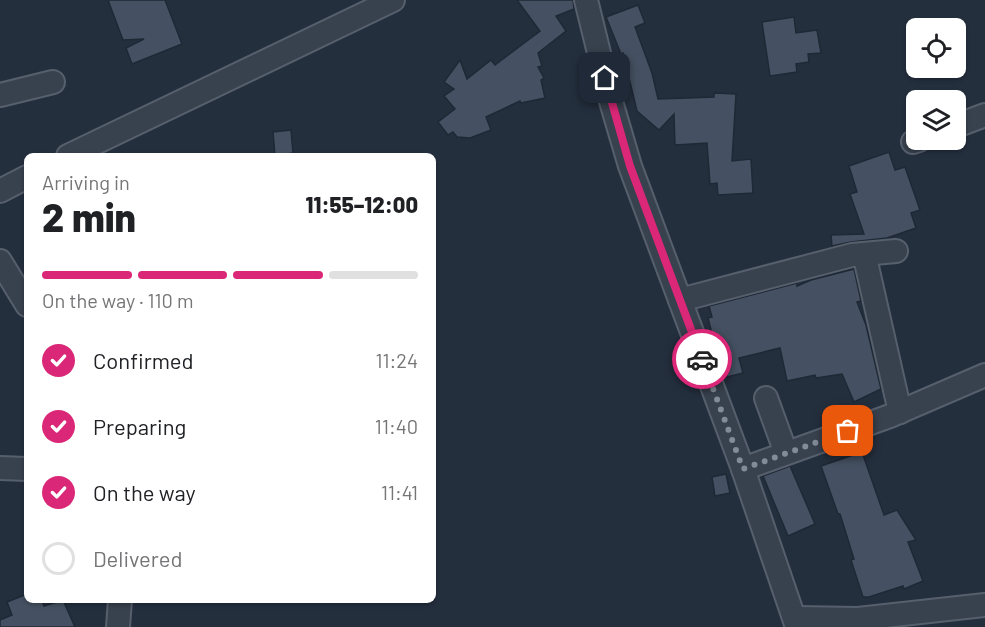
<!DOCTYPE html>
<meta charset="utf-8">
<style>
body{margin:0;font-family:Barlow,sans-serif;background:#f6f6f6;color:#202124;height:100vh;display:flex;flex-direction:column;font-size:22px;white-space:nowrap}
*{box-sizing:border-box;margin:0}
p{font-size:20px;color:#757577}
.icon{flex:none;width:33px;height:33px;fill:none;stroke:currentColor;stroke-width:2;stroke-linecap:round;stroke-linejoin:round}
.map{position:relative;flex:1;overflow:hidden}
.drawer{position:absolute;left:24px;top:153px;width:412px;height:450px;display:flex;flex-direction:column;background:#fff;border-radius:9px;box-shadow:0 2px 4px #0004}
.drawer>*{flex:none}
.controls{position:absolute;left:906px;top:18px;display:grid;gap:12px}
.controls a{display:grid;place-items:center;width:60px;height:60px;border-radius:9px;background:#fff;box-shadow:0 2px 4px #0004;font-size:30px}
.pin{position:absolute;display:grid;place-items:center;width:51px;height:51px;color:#fff;margin:-26px;border-radius:12px;box-shadow:0 3px 9px #0006}
.courier{position:absolute;display:grid;place-items:center;width:60px;height:60px;margin:-30px;border:4px solid #db2777;border-radius:50%;background:#fff;color:#222;box-shadow:0 2px 8px #0007}
.overview em{font-style:normal;font-weight:800}
.overview div{display:flex;flex-direction:column-reverse}
.overview{display:flex;align-items:center;justify-content:space-between;height:102px;padding:0 18px}
h1{font-size:39px;font-weight:800;line-height:45px}
.bar{display:grid;grid-template-columns:repeat(4,1fr);gap:9px 6px;align-content:center;height:72px;padding:0 18px}
.bar i{height:8px;border-radius:4px;background:#e0e0e0}
.bar .active{background:#db2777}
.bar p{grid-column:span 4}
ol{padding:0 18px;list-style:none}
li{display:flex;align-items:center;gap:18px;height:66px}
li p{margin-inline-start:auto}
li .icon{padding:6px;border-radius:50%;background:#db2777;color:#fff;stroke-width:4}
li:last-child{color:#757577}
li i{width:33px;height:33px;border:3px solid #e0e0e0;border-radius:50%}
.map>svg:first-child{display:block}
.building{fill:#455162;stroke:#1f2835;stroke-width:1.5}
.lines{fill:none;stroke-linecap:round;stroke-linejoin:round}
.minor-casing{stroke:#565f6c;stroke-width:26}
.minor{stroke:#38414e;stroke-width:22}
.done{stroke:#828b98;stroke-width:6;stroke-dasharray:0 10.8}
.route{stroke:#db2777;stroke-width:8}
</style>
<div class="map">
<svg width="985" height="627" viewBox="0 0 985 627">
<rect width="100%" height="100%" fill="#242f3e"/>
<!-- building -->
<g class="building">
<path d="M108 0H165L182 44 132 64 126 48 144 39 123 40Z"/>
<path d="M517 0H573L574 9 556 16 566 31 538 53 542 66 538 67 544 78 541 80 545 98 521 103 520 101 486 117 491 130 470 138 457 137 453 132 448 135 438 122 455 109 444 96 454 89 444 82 460 60 467 79 491 60 495 65 540 31Z"/>
<path d="M638 5 645 23 635 27 652 73 658 99 714 97V93L736 94 732 161 751 159 753 193 718 195 717 183 710 184 707 143 675 145 674 114 659 130 637 111 623 53 621 54 606 17Z"/>
<path d="M794 17 796 33 817 30 821 53 808 54 809 62 796 64 797 72 770 76 762 22Z"/>
<path d="M291 130 293 153 275 156 273 132Z"/>
<path d="M889 152 895 170 905 167 920 210 911 213 916 228 887 238 851 242 832 246 831 235 864 234 850 194 857 192 849 166Z"/>
<path d="M854 269 861 301 857 302 866 325 881 389 854 402 842 374 816 378 815 375 787 381 780 348 739 358 743 373 727 377 719 350H716L708 318 712 317 709 306 797 283V286L811 280Z"/>
<path d="M862 452 884 515 897 510 916 540 908 542 923 581 904 589 903 586 869 597H863L851 560 854 559 840 514H838L821 466Z"/>
<path d="M790 466 815 524 788 536 763 476Z"/>
<path d="M726 474 730 493 715 496 712 477Z"/>
<path d="M27 594V600H42L44 606 63 600 75 627H0V620L12 615 7 602Z"/>
</g>
<g class="lines">
<!-- minor casing -->
<g class="minor-casing">
<g id="minor">
<path d="M586 0 610 98 630 166 743 469 797 627"/>
<path d="M0 95 53 82"/>
<path d="M956 126 985 115"/>
<path d="M913 142 919 140"/>
<path d="M68 156 393 0"/>
<path d="M0 191 27 177"/>
<path d="M0 261 27 305"/>
<path d="M866 262 900 412"/>
<path d="M680 300 852 255 896 251"/>
<path d="M766 398 786 453"/>
<path d="M0 468 27 469"/>
<path d="M743 469 890 416 985 375"/>
<path d="M795 618 858 619 985 605"/>
<path d="M118 627 120 600"/>
</g>
</g>
<!-- minor -->
<use href="#minor" class="minor"/>
</g>
<g class="lines">
<!-- done -->
<path class="done" d="M702 359 743 469 848 431"/>
<!-- route -->
<path class="route" d="M605 78 630 166 702 359"/>
</g>
</svg>
<div class="controls">
<a><svg class="icon" aria-label="locate" viewBox="0 0 24 24"><circle cx="12" cy="12" r="6"/><path d="M12 2v4M12 18v4M2 12h4M18 12h4"/></svg></a>
<a><svg class="icon" aria-label="layers" viewBox="0 0 24 24"><path d="M12 4l9 5-9 5-9-5zM3 14l9 5 9-5"/></svg></a>
</div>
<div class="pin" style="left:848px;top:431px;background:#ea580c"><svg class="icon" aria-label="bag" viewBox="0 0 24 24"><path d="M5 8h14l-1 12H6zM9 8a3 3 0 0 1 6 0"/></svg></div>
<div class="pin" style="left:605px;top:78px;background:#1f2937"><svg class="icon" aria-label="home" viewBox="0 0 24 24"><path d="M3 11l9-7 9 7M6 9v11h12V9"/></svg></div>
<div class="courier" style="left:702px;top:359px"><svg class="icon" aria-label="car" viewBox="0 0 24 24"><path d="M5 17H2v-5l4-1 3-4h7l3 4 3 1v5h-3M9 17h6M6 11h13"/><circle cx="7" cy="17" r="2"/><circle cx="17" cy="17" r="2"/></svg></div>
<section class="drawer">
<div class="overview"><div><h1>2 min</h1><p>Arriving in</p></div><em>11:55–12:00</em></div>
<div class="bar"><i class="active"></i><i class="active"></i><i class="active"></i><i></i><p>On the way · 110 m</p></div>
<ol>
<li><svg class="icon" aria-label="check" viewBox="0 0 24 24"><path d="M5 12l5 5 9-10"/></svg>Confirmed<p>11:24</p></li>
<li><svg class="icon" aria-label="check" viewBox="0 0 24 24"><path d="M5 12l5 5 9-10"/></svg>Preparing<p>11:40</p></li>
<li><svg class="icon" aria-label="check" viewBox="0 0 24 24"><path d="M5 12l5 5 9-10"/></svg>On the way<p>11:41</p></li>
<li><i></i>Delivered</li>
</ol>
</section>
</div>
